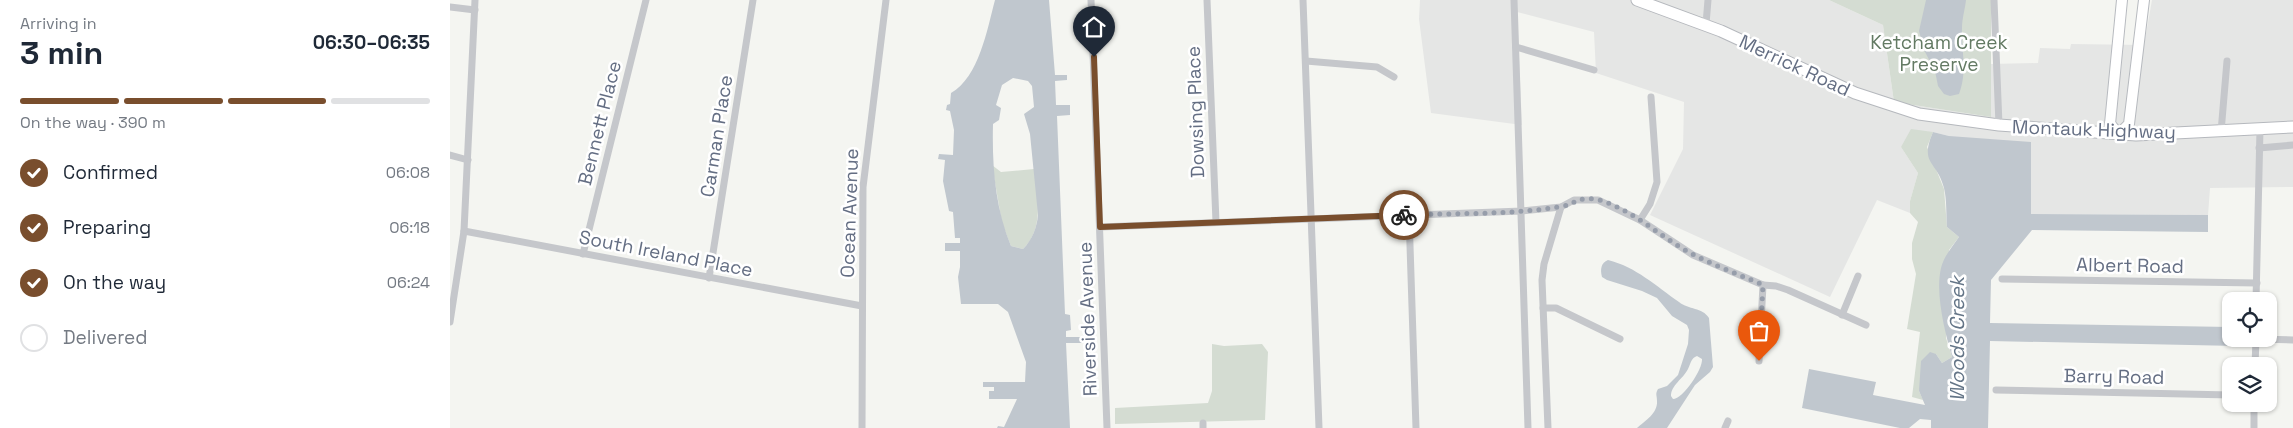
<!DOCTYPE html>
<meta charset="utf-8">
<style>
body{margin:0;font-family:"Space Grotesk",sans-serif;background:#f2f2f3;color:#1f2937;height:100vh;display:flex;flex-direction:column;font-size:19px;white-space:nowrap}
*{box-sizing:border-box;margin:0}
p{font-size:16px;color:#747a83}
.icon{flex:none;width:28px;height:28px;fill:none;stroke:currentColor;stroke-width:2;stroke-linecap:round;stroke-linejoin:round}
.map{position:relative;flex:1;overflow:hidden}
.sheet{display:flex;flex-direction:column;background:#fff;width:450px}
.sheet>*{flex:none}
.buttons{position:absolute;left:1772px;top:292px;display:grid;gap:10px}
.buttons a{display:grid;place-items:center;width:55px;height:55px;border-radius:10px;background:#fff;box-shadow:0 1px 4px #0004;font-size:25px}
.pin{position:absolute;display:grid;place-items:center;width:42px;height:42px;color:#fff;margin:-51px -21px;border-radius:50% 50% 50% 0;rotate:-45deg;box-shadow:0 0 5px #0007}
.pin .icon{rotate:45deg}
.courier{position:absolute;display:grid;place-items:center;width:50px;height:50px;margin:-25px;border:4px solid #794e2d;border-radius:50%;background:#fff;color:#222;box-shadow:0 1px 6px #0007}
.head em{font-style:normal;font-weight:600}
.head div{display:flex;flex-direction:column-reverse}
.head{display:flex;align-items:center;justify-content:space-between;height:85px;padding:0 20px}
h1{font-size:32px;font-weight:600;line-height:38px}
.bar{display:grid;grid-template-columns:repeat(4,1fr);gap:8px 5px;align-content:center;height:60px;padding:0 20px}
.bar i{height:6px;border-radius:4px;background:#e0e1e3}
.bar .current{background:#794e2d}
.bar p{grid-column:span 4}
ol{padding:0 20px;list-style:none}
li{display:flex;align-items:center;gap:15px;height:55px}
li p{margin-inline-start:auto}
li .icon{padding:5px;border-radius:50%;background:#794e2d;color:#fff;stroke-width:4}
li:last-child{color:#747a83}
li i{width:28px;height:28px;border:2px solid #e0e1e3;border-radius:50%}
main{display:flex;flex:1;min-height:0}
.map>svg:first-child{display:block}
.built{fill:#e5e6e5}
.green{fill:#d4dcd2}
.water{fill:#c0c7ce;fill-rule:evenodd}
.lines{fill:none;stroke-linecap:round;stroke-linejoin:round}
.secondary-casing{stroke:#b7babf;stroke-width:12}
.primary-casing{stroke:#b5b8bd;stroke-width:13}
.street{stroke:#c5c7cb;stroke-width:7}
.secondary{stroke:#fff;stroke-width:10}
.primary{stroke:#fff;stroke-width:11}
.done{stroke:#969daa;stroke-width:5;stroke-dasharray:0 9}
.route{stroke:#794e2d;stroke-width:6}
.labels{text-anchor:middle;stroke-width:5;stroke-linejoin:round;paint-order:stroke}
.park-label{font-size:19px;fill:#637a63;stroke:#fff}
.street-label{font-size:19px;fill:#646e83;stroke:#fff}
.water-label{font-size:20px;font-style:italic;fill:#647587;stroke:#fff}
</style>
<main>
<section class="sheet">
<div class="head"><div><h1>3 min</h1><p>Arriving in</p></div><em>06:30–06:35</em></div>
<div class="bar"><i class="current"></i><i class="current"></i><i class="current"></i><i></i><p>On the way · 390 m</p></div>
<ol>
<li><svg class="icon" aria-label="check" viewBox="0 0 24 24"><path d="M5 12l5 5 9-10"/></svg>Confirmed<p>06:08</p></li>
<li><svg class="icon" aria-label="check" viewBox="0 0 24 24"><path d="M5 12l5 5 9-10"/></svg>Preparing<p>06:18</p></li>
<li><svg class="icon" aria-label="check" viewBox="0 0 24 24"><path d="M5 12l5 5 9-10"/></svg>On the way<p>06:24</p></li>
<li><i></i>Delivered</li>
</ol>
</section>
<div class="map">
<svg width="1843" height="428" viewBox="0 0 1843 428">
<rect width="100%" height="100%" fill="#f4f5f1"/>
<!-- built -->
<path class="built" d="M970 0H1379L1433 25 1444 102 1541 117V64L1588 63 1590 48 1620 49 1621 44 1694 45 1702 0H1843V187L1760 188 1758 215 1581 214 1499 136 1483 132 1451 147 1468 173 1460 201V213L1427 200 1380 297 1200 215 1233 149 1234 102 1146 73 1144 32 1067 12 1072 125 981 113 969 19Z"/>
<!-- green -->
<g class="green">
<path d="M1379 0H1541V117L1444 102 1433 25Z"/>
<path d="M1461 129 1483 132 1477 147 1494 189 1497 227 1509 237 1499 250 1496 338 1502 357 1492 363 1486 354 1469 391 1473 400 1462 397 1470 332 1457 329 1466 274 1462 259V243L1468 222 1460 213V201L1468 173 1451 147Z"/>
<path d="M542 165 551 172 584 169C587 197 595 227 573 249L561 246 552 223Z"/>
<path d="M762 344 774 346 812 344 818 352 815 420 665 424V408L758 403 762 391Z"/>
</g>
<!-- water -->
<g class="water">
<path d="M545 0H599L605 75H617V80L605 81 606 105H620V115L607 116 615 314 620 315 621 330 616 331V337H631L632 343H616L620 428H547L548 426 554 427 567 399H539V391H544V387H533V382H575L576 362 558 312 548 304H511L508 277 510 267V251H495V243H510V238H505L503 212 499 211 493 181 495 160 488 159 489 154 503 155 504 130 500 111 496 110 497 105 500 104 501 93C529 77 537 30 545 0ZM563 78 578 81 582 86 584 107 574 114 580 134 588 215C587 227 582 240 573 249L561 246C545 207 542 166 543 124L549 120 551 108 546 105 552 85Z"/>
<path d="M1476 0H1516C1515 9 1512 19 1512 28 1511 51 1518 71 1509 94L1500 96 1494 94 1488 86 1485 71 1474 50 1469 31Z"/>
<path d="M1483 132 1499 136 1581 142V214L1758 215V232L1582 230 1541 280 1540 323 1781 327V339H1788V346L1540 341 1538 428H1481V420L1470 419 1459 428H1450L1352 408 1359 369 1426 382 1423 395 1475 405 1469 391 1471 361 1480 352 1486 354 1492 363 1502 357C1495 332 1485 294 1491 268 1494 256 1502 247 1509 237L1497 227C1496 215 1497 200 1494 188 1487 160 1469 165 1483 132Z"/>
<path d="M1158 260C1186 267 1206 286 1229 302 1239 310 1252 307 1259 318L1263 367 1260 372 1245 385 1217 428H1187C1195 421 1208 413 1207 401 1207 395 1205 394 1208 389L1217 386 1228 375 1238 344 1239 330 1237 325 1222 316 1207 298 1192 291 1157 280 1152 277C1150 269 1151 263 1158 260ZM1247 356 1252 359C1253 369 1233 399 1223 399L1221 396C1221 385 1233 379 1238 369 1241 363 1241 358 1247 356Z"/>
</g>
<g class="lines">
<!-- secondary casing -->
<g class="secondary-casing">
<path id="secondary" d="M1672 0 1660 124 1669 134 1679 124 1694 0"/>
</g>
<!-- primary casing -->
<g class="primary-casing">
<path id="primary" d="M1187 0 1271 31 1405 93 1469 114 1549 125 1686 135 1843 127"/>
</g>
<!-- street -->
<g class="street">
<path d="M641 0 657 428"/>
<path d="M757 0 766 222"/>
<path d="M853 0 869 428"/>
<path d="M1064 0 1078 428"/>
<path d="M1544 0 1549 125"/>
<path d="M0 7 25 10"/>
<path d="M1256 24 1258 0"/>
<path d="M1066 47 1144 70"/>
<path d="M856 61 927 67 944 77"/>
<path d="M1771 132 1777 61"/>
<path d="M1809 148 1843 145"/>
<path d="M0 155 18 160"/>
<path d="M959 215 966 428"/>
<path d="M1190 220 1200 204 1207 182 1201 97"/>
<path d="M650 227 1072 211 1111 207 1124 200H1148L1190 220 1243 255 1313 285 1309 361"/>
<path d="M14 231 412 306"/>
<path d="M133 254 196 0"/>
<path d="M259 278 303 0"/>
<path d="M1552 279 1807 283"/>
<path d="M1313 285 1326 286 1338 290 1416 325"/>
<path d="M1806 301 1810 129"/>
<path d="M1093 308H1106L1170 339"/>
<path d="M1392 315 1408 276"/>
<path d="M0 322 14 231 25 0"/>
<path d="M1806 339 1843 340"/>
<path d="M1805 366 1806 339"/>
<path d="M1546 390 1781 395"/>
<path d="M753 423V428"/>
<path d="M412 428 413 187 436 0"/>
<path d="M1098 428 1092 280 1094 264 1111 207"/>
<path d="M1275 428 1278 421"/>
<path d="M1804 428V404"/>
</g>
<!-- secondary -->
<use href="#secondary" class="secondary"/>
<!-- primary -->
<use href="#primary" class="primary"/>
</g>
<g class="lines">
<!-- done -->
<path class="done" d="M954 215C1005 213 1058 215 1109 207 1124 205 1129 195 1149 200 1184 210 1211 238 1244 255 1266 266 1290 275 1313 285L1309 361"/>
<!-- route -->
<path class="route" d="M644 57 650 227 954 215"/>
</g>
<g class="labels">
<!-- park labels -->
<g class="park-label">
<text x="1489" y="49">Ketcham Creek<tspan x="1489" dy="22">Preserve</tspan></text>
</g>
<!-- street labels -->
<g class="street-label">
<text transform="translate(1345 65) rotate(25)" y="7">Merrick Road</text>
<text transform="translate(745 112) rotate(-92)" y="7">Dowsing Place</text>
<text transform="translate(149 123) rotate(-76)" y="7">Bennett Place</text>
<text transform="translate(1644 129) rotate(2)" y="7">Montauk Highway</text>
<text transform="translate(266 136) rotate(-81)" y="7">Carman Place</text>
<text transform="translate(399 213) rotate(-88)" y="7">Ocean Avenue</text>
<text transform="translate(216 253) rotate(11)" y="7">South Ireland Place</text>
<text transform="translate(1680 265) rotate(1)" y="7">Albert Road</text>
<text transform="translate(637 319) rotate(-92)" y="7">Riverside Avenue</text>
<text transform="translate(1664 376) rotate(1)" y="7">Barry Road</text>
</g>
<!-- water labels -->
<g class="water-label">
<text transform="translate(1507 339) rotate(-90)" y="7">Woods Creek</text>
</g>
</g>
</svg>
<div class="buttons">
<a><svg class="icon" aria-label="locate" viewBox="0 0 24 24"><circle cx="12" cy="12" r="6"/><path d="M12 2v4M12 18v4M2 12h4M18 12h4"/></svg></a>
<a><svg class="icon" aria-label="layers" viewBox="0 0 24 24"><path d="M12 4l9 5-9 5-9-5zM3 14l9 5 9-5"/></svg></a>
</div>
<div class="pin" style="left:1309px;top:361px;background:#ea580c"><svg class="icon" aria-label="bag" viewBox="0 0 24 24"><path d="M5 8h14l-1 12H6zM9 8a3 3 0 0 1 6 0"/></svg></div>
<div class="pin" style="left:644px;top:57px;background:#1f2937"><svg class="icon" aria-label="home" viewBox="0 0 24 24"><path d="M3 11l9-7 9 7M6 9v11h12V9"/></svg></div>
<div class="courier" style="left:954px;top:215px"><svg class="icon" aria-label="bike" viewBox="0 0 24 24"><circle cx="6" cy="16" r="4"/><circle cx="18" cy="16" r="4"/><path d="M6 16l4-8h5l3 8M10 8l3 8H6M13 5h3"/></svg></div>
</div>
</main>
